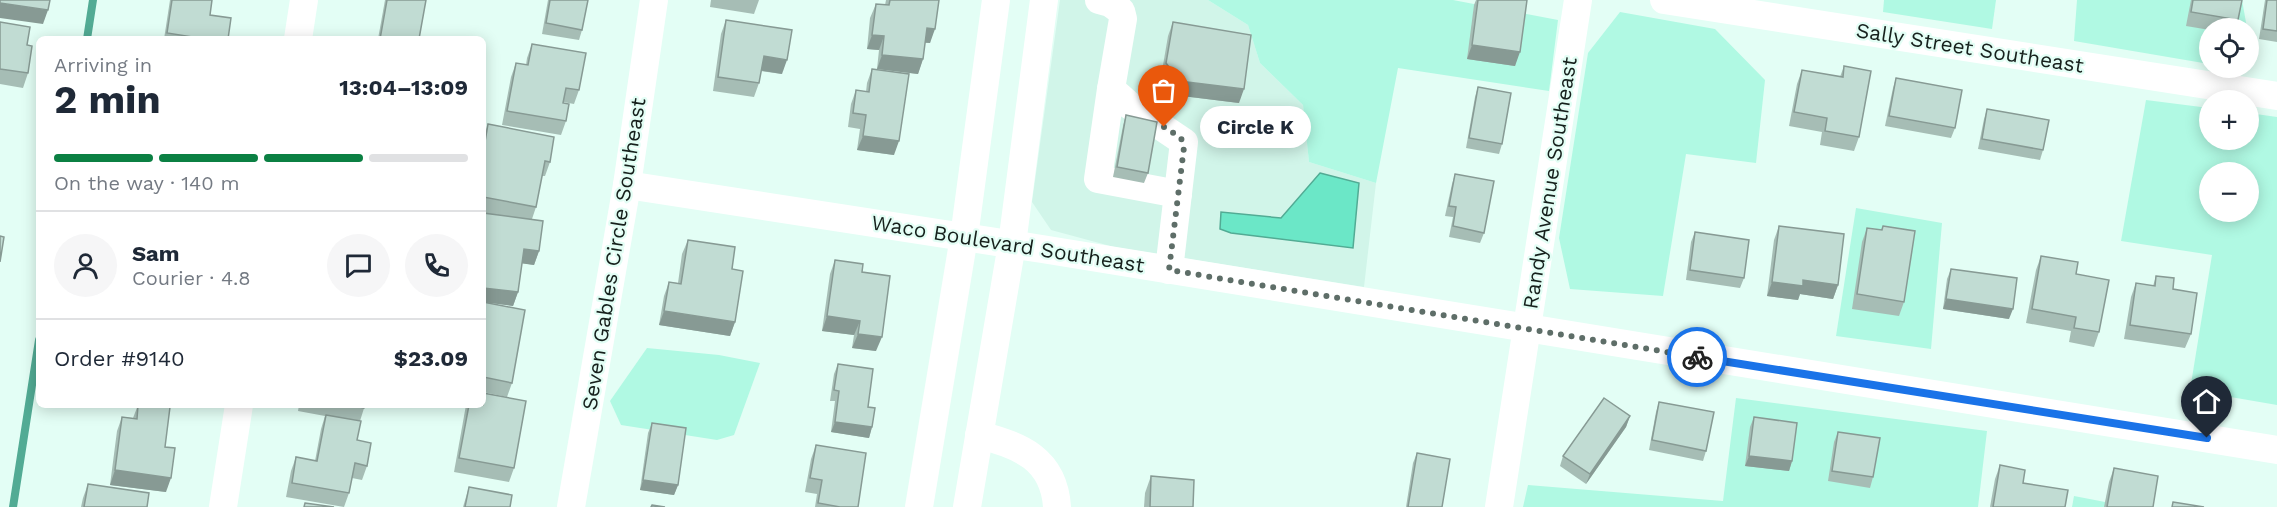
<!DOCTYPE html>
<meta charset="utf-8">
<style>
body{margin:0;font-family:"Work Sans",sans-serif;background:#f6f6f7;color:#1f2937;height:100vh;display:flex;flex-direction:column;font-size:22px;white-space:nowrap}
*{box-sizing:border-box;margin:0}
p{font-size:20px;color:#747a83}
.icon{flex:none;width:33px;height:33px;fill:none;stroke:currentColor;stroke-width:2;stroke-linecap:round;stroke-linejoin:round}
.map{position:relative;flex:1;overflow:hidden}
.panel{position:absolute;left:36px;top:36px;width:450px;height:372px;display:flex;flex-direction:column;background:#fff;border-radius:9px;box-shadow:0 3px 15px #0003}
.panel>*{flex:none}
.controls{position:absolute;left:2199px;top:18px;display:grid;gap:12px}
.controls a{display:grid;place-items:center;width:60px;height:60px;border-radius:50%;background:#fff;box-shadow:0 3px 15px #0003;font-size:30px}
.pin{position:absolute;display:grid;place-items:center;width:51px;height:51px;color:#fff;margin:-62px -26px;border-radius:50% 50% 50% 0;rotate:-45deg;box-shadow:0 0 6px #0007}
.pin .icon{rotate:45deg}
.courier{position:absolute;display:grid;place-items:center;width:60px;height:60px;margin:-30px;border:4px solid #1a73e8;border-radius:50%;background:#fff;color:#222;box-shadow:0 2px 8px #0007}
.bubble{position:absolute;height:42px;border-radius:21px;background:#fff;box-shadow:0 3px 15px #0003;font-size:20px;font-weight:700;line-height:42px;text-align:center}
.summary em{font-style:normal;font-weight:700}
.summary div{display:flex;flex-direction:column-reverse}
.summary{display:flex;align-items:center;justify-content:space-between;height:102px;padding:0 18px}
h1{font-size:39px;font-weight:700;line-height:45px}
.bar{display:grid;grid-template-columns:repeat(4,1fr);gap:9px 6px;align-content:center;height:72px;padding:0 18px}
.bar i{height:8px;border-radius:4px;background:#e0e1e3}
.bar .active{background:#0b8043}
.bar p{grid-column:span 4}
.line{display:flex;align-items:center;gap:15px;padding:0 18px;border-top:2px solid #e0e1e3}
.line div{flex:1}
.round{display:grid;place-items:center;flex:none;width:63px;height:63px;border-radius:32px;background:#f6f6f7}
.map>svg:first-child{display:block}
.built{fill:#d1f5e9}
.green{fill:#b0f9e3;fill-rule:evenodd}
.water{fill:#6be7c7;stroke:#52ab94;stroke-width:1.5}
.lines{fill:none;stroke-linecap:round;stroke-linejoin:round}
.stream{stroke:#52ab94;stroke-width:8}
.minor{stroke:#fff;stroke-width:28}
.wall{fill:#a6bdb5}
.shaded-wall{fill:#879a94}
.building{fill:#c1dcd3;stroke:#879a94;stroke-width:1.5}
.done{stroke:#5e6e68;stroke-width:6;stroke-dasharray:0 10.8}
.route{stroke:#1a73e8;stroke-width:8}
.labels{text-anchor:middle;stroke-width:4.5;stroke-linejoin:round;paint-order:stroke}
.street-label{font-size:21px;fill:#16201c;stroke:#e3fef5}
</style>
<div class="map">
<svg width="2277" height="507" viewBox="0 0 2277 507">
<rect width="100%" height="100%" fill="#e3fef5"/>
<!-- built -->
<path class="built" d="M1060 0H1208L1248 25 1260 63 1303 105 1309 162 1376 183 1364 287 1114 247 1051 230 1032 202Z"/>
<!-- green -->
<g class="green">
<path d="M1208 0H1453L1558 20 1549 91 1398 68 1376 183 1309 162 1303 105 1260 63 1248 25Z"/>
<path d="M1884 0H1996L1992 29 1883 12Z"/>
<path d="M2077 0H2242L2247 28H2210L2209 64 2074 41Z"/>
<path d="M1620 12 1715 29 1765 80 1756 163 1686 154 1663 296 1570 289 1559 238 1588 53Z"/>
<path d="M2146 100 2209 108 2210 140H2248L2249 113 2277 117V405L2190 390 2212 255 2121 241ZM2210 172H2248V212H2210Z"/>
<path d="M1856 208 1942 223 1931 349 1836 336Z"/>
<path d="M647 348 719 355 760 363 734 435 717 440 621 425 610 401Z"/>
<path d="M1736 398 1987 431 1978 507H1523L1528 485 1723 501Z"/>
<path d="M2074 496 2131 507H2072Z"/>
</g>
<!-- water -->
<path class="water" d="M1320 173 1359 183 1353 248 1231 233 1220 229 1221 212 1281 218Z"/>
<g class="lines">
<!-- stream -->
<g class="stream">
<path d="M87 39 93 0"/>
<path d="M13 507 39 340"/>
</g>
<!-- minor -->
<g class="minor">
<path d="M1099 0 1110 3 1121 11 1123 19 1111 89 1129 105 1184 142 1169 270"/>
<path d="M1664 0 2277 96"/>
<path d="M298 39 304 0"/>
<path d="M1111 89 1098 179 1178 194"/>
<path d="M627 185 1042 249 2277 450"/>
<path d="M979 435C1020 445 1054 459 1057 507"/>
<path d="M223 507 239 405"/>
<path d="M571 507 627 185 654 0"/>
<path d="M919 507 964 237 996 0"/>
<path d="M967 507 1012 244 1044 0"/>
<path d="M1499 507 1578 0"/>
</g>
</g>
<!-- wall -->
<g class="wall">
<path d="M170 0H212L210 15 228 39H164Z"/>
<path d="M385 0H426L419 39H378Z"/>
<path d="M548 0H588L582 30 579 40 542 34Z"/>
<path d="M711 0H759L754 14 710 7Z"/>
<path d="M886 0H939L930 43H925L923 59 918 74 877 69 879 50 867 49 870 18 876 4 885 5Z"/>
<path d="M1476 0H1527L1515 66 1467 59 1474 5Z"/>
<path d="M2191 0H2242L2238 20 2235 28H2210V30L2186 26Z"/>
<path d="M2265 0H2277V42L2259 39Z"/>
<path d="M726 20 782 74 761 71 759 83 754 97 713 91 721 34Z"/>
<path d="M0 22 27 45 28 73 23 88 0 84Z"/>
<path d="M1173 22 1239 103 1174 95 1161 77 1168 36Z"/>
<path d="M532 44 579 90 574 104 563 102 566 121 561 135 502 125 511 77 516 63 526 65 527 58Z"/>
<path d="M1844 66 1859 137 1854 151 1820 145 1822 132 1789 126 1797 84 1802 70 1840 77Z"/>
<path d="M872 69 894 155 857 150 860 129 848 127 851 104 856 90 866 92 867 83Z"/>
<path d="M1896 78 1955 128 1951 138 1885 126 1893 88Z"/>
<path d="M1478 87 1502 144 1499 154 1466 148 1475 97Z"/>
<path d="M1987 109 2043 150 2040 160 1978 149 1984 119Z"/>
<path d="M1126 115 1148 173 1144 183 1113 177 1123 126Z"/>
<path d="M488 124 550 162 545 176H542L536 207 532 219 539 251 534 265 522 263 518 292 513 306 491 303 512 383 507 397 483 392V140Z"/>
<path d="M1455 174 1484 233 1480 243 1449 237 1453 217 1445 216 1452 184Z"/>
<path d="M1779 226 1838 285 1833 299 1800 294 1798 300 1767 296 1774 240Z"/>
<path d="M1883 226 1904 302 1899 316 1852 309 1862 242 1867 228 1881 230Z"/>
<path d="M1695 232 1744 278 1740 288 1686 280 1691 242Z"/>
<path d="M688 240 732 269 735 322 730 336 659 325 664 296 669 282 678 283 682 254Z"/>
<path d="M2041 256 2076 274 2099 332 2094 347 2069 342 2071 331 2026 323 2036 270Z"/>
<path d="M835 260 862 272 876 351 852 348 854 335 822 331 830 274Z"/>
<path d="M1951 269 2009 319 1943 309 1947 279Z"/>
<path d="M2156 276 2173 289 2191 334 2185 348 2124 339 2131 297 2136 283 2153 286Z"/>
<path d="M838 364 868 407 872 427 869 438 831 432 835 401H830L834 374Z"/>
<path d="M1659 402 1706 451 1703 461 1649 450 1656 412Z"/>
<path d="M138 405H155L165 447 166 492 110 485 117 431 122 417 133 418Z"/>
<path d="M299 405H365L360 421 357 440 367 466 362 480 352 478 349 493 344 507 286 497 291 471 296 457 315 461 321 429 325 416 298 411Z"/>
<path d="M466 405H483L514 468 509 482 454 472Z"/>
<path d="M1630 416 1626 427 1586 484 1560 466 1563 456Z"/>
<path d="M1754 417 1792 461 1789 471 1745 466 1750 427Z"/>
<path d="M652 423 678 485 674 495 640 490 648 433Z"/>
<path d="M1838 432 1873 477 1870 488 1828 481 1834 442Z"/>
<path d="M816 445 858 507H815L817 494 805 492 811 459Z"/>
<path d="M1417 453 1442 507H1406L1413 463Z"/>
<path d="M2000 465 2023 483 2065 507H1990L1995 479Z"/>
<path d="M2114 468 2153 507H2104L2109 482Z"/>
<path d="M1151 476 1193 507H1144L1145 493Z"/>
<path d="M88 484 147 507H81L83 498Z"/>
<path d="M469 487 510 507H463Z"/>
</g>
<!-- shaded-wall -->
<g class="shaded-wall">
<path d="M0 3 48 10 43 24 0 18Z"/>
<path d="M927 28 935 29 930 43 921 42Z"/>
<path d="M872 35 884 36 879 50 867 49Z"/>
<path d="M1472 45 1520 52 1515 66 1467 59Z"/>
<path d="M882 55 923 59 918 74 877 69Z"/>
<path d="M764 56 787 60 782 74 758 70Z"/>
<path d="M1179 81 1244 89 1239 103 1174 95Z"/>
<path d="M863 136 899 141 894 155 857 150Z"/>
<path d="M524 249 539 251 534 265 519 263Z"/>
<path d="M1803 280 1838 285 1833 299 1800 294 1798 300 1767 296 1772 282Z"/>
<path d="M483 288 518 292 513 306 483 302Z"/>
<path d="M1946 299 2013 309 2009 319 1943 309Z"/>
<path d="M664 311 735 322 730 336 659 325Z"/>
<path d="M827 316 860 321 854 335 822 331Z"/>
<path d="M858 334 882 337 876 351 852 348Z"/>
<path d="M1630 416 1626 427 1586 484 1590 474Z"/>
<path d="M835 422 872 427 869 438 831 432Z"/>
<path d="M1749 456 1792 461 1789 471 1745 466Z"/>
<path d="M115 470 171 478 166 492 110 485Z"/>
<path d="M643 480 678 485 674 495 640 490Z"/>
</g>
<!-- building -->
<g class="building">
<path d="M0 0H50L48 10 0 3Z"/>
<path d="M172 0H212L210 15 231 18 228 39H205L167 33Z"/>
<path d="M387 0H426L419 39H380Z"/>
<path d="M550 0H588L582 30 546 23Z"/>
<path d="M890 0H939L935 29 927 28 923 59 882 55 884 36 872 35 876 4 889 5Z"/>
<path d="M1478 0H1527L1520 52 1472 45Z"/>
<path d="M2193 0H2242L2238 20 2191 12Z"/>
<path d="M2267 0H2277V31L2263 29Z"/>
<path d="M726 20 792 30 787 60 764 56 759 83 718 77Z"/>
<path d="M0 22 30 27 27 45 32 46 28 73 0 69Z"/>
<path d="M1173 22 1251 35 1244 89 1179 81 1166 63Z"/>
<path d="M532 44 586 53 579 90 566 88 563 103 569 104 566 121 507 111 516 63 528 65Z"/>
<path d="M1844 66 1871 71 1859 137 1825 131 1827 118 1794 112 1802 70 1843 77Z"/>
<path d="M872 69 909 74 899 141 863 136 866 115 853 113 856 90 869 92Z"/>
<path d="M1896 78 1962 90 1955 128 1889 116Z"/>
<path d="M1478 87 1511 93 1502 144 1469 138Z"/>
<path d="M1987 109 2049 120 2043 150 1982 139Z"/>
<path d="M1126 115 1157 122 1148 173 1117 167Z"/>
<path d="M488 124 554 137 550 162 545 161 536 207 483 197V154Z"/>
<path d="M1455 174 1494 181 1484 233 1453 226 1456 207 1449 206Z"/>
<path d="M483 213 543 221 539 251 524 249 518 292 483 288Z"/>
<path d="M1779 226 1844 234 1838 285 1803 280V286L1772 282Z"/>
<path d="M1883 226 1915 231 1904 302 1857 294 1867 228 1882 230Z"/>
<path d="M1695 232 1749 240 1744 278 1690 270Z"/>
<path d="M0 236 4 237 0 262Z"/>
<path d="M688 240 735 247 732 269 743 271 735 322 664 311 669 282 681 284Z"/>
<path d="M2041 256 2078 262 2076 274 2109 280 2099 332 2074 328 2076 317 2032 309Z"/>
<path d="M835 260 863 264 862 272 890 276 882 337 858 334 860 321 827 316Z"/>
<path d="M1951 269 2017 278 2013 309 1946 299Z"/>
<path d="M2156 276 2174 278 2173 289 2197 293 2191 334 2130 325 2136 283 2155 286Z"/>
<path d="M483 302 525 310 512 383 483 377Z"/>
<path d="M838 364 873 369 868 407 875 408 872 427 835 422 839 391 834 390Z"/>
<path d="M483 393 526 401 514 468 459 458 469 405H483Z"/>
<path d="M1604 398 1630 416 1590 474 1563 456Z"/>
<path d="M1659 402 1714 412 1706 451 1652 440Z"/>
<path d="M138 405H155L170 407 165 447 175 448 171 478 115 470 122 417 137 419Z"/>
<path d="M348 405H365L364 408Z"/>
<path d="M326 415 361 421 357 440 371 443 367 466 355 463 349 493 292 483 296 457 317 461Z"/>
<path d="M1754 417 1797 423 1792 461 1749 456Z"/>
<path d="M652 423 686 428 678 485 643 480Z"/>
<path d="M1838 432 1880 438 1873 477 1832 471Z"/>
<path d="M816 445 866 453 858 507H840L818 503 822 480 810 478Z"/>
<path d="M1417 453 1450 459 1442 507H1408Z"/>
<path d="M2000 465 2025 470 2023 483 2068 490 2065 507H1993Z"/>
<path d="M2114 468 2158 476 2153 507H2107Z"/>
<path d="M1151 476 1194 480 1193 507H1150Z"/>
<path d="M88 484 149 493 147 507H84Z"/>
<path d="M469 487 512 495 510 507H465Z"/>
<path d="M2173 502 2204 507H2172Z"/>
<path d="M305 503 334 507H304Z"/>
<path d="M652 505 665 507H651Z"/>
</g>
<g class="lines">
<!-- done -->
<path class="done" d="M1164 127 1181 138 1184 147 1169 270 1697 357"/>
<!-- route -->
<path class="route" d="M1697 357 2207 438"/>
</g>
<g class="labels">
<!-- street labels -->
<g class="street-label">
<text transform="translate(1970 48) rotate(9)" y="7">Sally Street Southeast</text>
<text transform="translate(1550 183) rotate(-81)" y="7">Randy Avenue Southeast</text>
<text transform="translate(1008 244) rotate(9)" y="7">Waco Boulevard Southeast</text>
<text transform="translate(614 254) rotate(-81)" y="7">Seven Gables Circle Southeast</text>
</g>
</g>
</svg>
<div class="controls">
<a><svg class="icon" aria-label="locate" viewBox="0 0 24 24"><circle cx="12" cy="12" r="6"/><path d="M12 2v4M12 18v4M2 12h4M18 12h4"/></svg></a>
<a>+</a>
<a>−</a>
</div>
<div class="pin" style="left:1164px;top:127px;background:#ea580c"><svg class="icon" aria-label="bag" viewBox="0 0 24 24"><path d="M5 8h14l-1 12H6zM9 8a3 3 0 0 1 6 0"/></svg></div>
<div class="pin" style="left:2207px;top:438px;background:#1f2937"><svg class="icon" aria-label="home" viewBox="0 0 24 24"><path d="M3 11l9-7 9 7M6 9v11h12V9"/></svg></div>
<div class="courier" style="left:1697px;top:357px"><svg class="icon" aria-label="bike" viewBox="0 0 24 24"><circle cx="6" cy="16" r="4"/><circle cx="18" cy="16" r="4"/><path d="M6 16l4-8h5l3 8M10 8l3 8H6M13 5h3"/></svg></div>
<div class="bubble" style="left:1200px;top:106px;width:111px">Circle K</div>
<section class="panel">
<div class="summary"><div><h1>2 min</h1><p>Arriving in</p></div><em>13:04–13:09</em></div>
<div class="bar"><i class="active"></i><i class="active"></i><i class="active"></i><i></i><p>On the way · 140 m</p></div>
<div class="line" style="height:108px"><a class="round"><svg class="icon" aria-label="person" viewBox="0 0 24 24"><circle cx="12" cy="8" r="4"/><path d="M4 21q1-7 8-7t8 7"/></svg></a><div><b>Sam</b><p>Courier · 4.8</p></div><a class="round"><svg class="icon" aria-label="chat" viewBox="0 0 24 24"><path d="M4 5h16v11H9l-5 4z"/></svg></a><a class="round"><svg class="icon" aria-label="phone" viewBox="0 0 24 24"><path d="M5 4h4l2 5-3 2q2 4 5 5l2-3 5 2v4C11 20 4 13 5 4z"/></svg></a></div>
<div class="line" style="height:78px"><div>Order #9140</div><b>$23.09</b></div>
</section>
</div>
